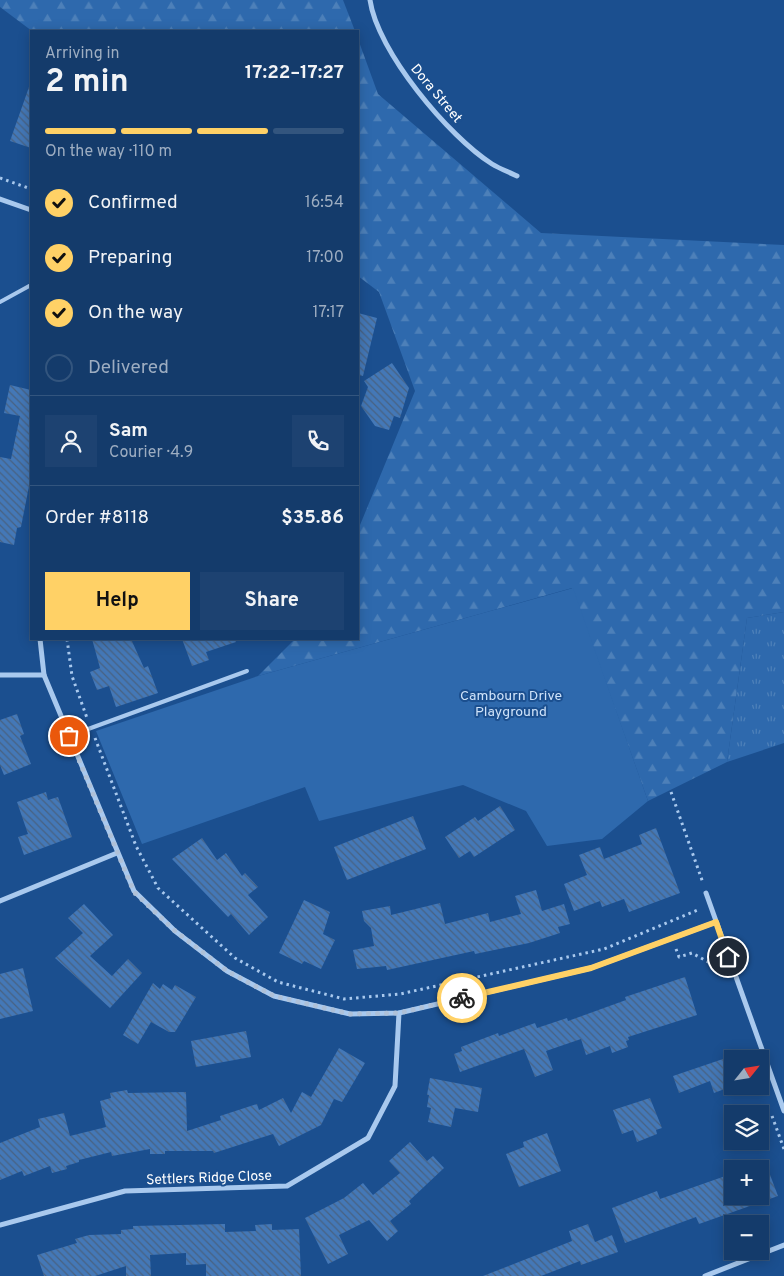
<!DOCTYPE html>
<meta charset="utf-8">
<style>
body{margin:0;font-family:Overpass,sans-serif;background:#1d4271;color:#f1f3f6;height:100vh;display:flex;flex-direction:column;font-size:19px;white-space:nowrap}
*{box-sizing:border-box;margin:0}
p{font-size:16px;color:#9dadc1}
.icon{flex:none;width:28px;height:28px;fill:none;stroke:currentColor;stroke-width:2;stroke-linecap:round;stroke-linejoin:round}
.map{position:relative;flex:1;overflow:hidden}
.sheet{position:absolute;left:30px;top:30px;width:329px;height:610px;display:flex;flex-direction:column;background:#143b6b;border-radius:0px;box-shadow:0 2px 12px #0003,0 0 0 1px #33557e}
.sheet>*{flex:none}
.needle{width:32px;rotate:60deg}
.controls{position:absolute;left:724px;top:1050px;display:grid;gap:10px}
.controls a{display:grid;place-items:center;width:45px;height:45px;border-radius:0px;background:#143b6b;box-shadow:0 2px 12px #0003,0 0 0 1px #33557e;font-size:25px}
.pin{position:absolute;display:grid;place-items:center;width:42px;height:42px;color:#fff;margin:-21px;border:2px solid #fff;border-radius:50%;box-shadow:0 1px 5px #0007}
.courier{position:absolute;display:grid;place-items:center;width:50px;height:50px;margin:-25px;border:4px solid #ffd166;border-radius:50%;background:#fff;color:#222;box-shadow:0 1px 6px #0007}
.summary em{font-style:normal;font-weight:700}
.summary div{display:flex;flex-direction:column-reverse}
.summary{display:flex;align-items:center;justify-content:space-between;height:85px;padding:0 15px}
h1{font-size:32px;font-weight:700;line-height:38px}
.bar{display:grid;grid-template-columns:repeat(4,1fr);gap:8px 5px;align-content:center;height:60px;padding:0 15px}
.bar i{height:6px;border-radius:4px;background:#33557e}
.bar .selected{background:#ffd166}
.bar p{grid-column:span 4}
.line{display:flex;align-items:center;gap:12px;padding:0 15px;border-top:1px solid #33557e}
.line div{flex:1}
.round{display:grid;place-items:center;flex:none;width:52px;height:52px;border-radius:0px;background:#1d4271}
ol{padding:0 15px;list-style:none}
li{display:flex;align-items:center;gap:15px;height:55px}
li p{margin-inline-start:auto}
li .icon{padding:5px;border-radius:50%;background:#ffd166;color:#111;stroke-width:4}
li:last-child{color:#9dadc1}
li i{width:28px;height:28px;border:2px solid #33557e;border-radius:50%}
.primary-button{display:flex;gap:10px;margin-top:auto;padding:10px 15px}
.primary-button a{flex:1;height:58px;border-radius:0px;background:#ffd166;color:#111;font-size:20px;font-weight:700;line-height:58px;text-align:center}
.primary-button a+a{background:#1d4271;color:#f1f3f6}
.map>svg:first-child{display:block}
.grass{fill:url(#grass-tufts)}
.forest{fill:url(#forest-firs)}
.green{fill:#2e69ad}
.building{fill:url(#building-back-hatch)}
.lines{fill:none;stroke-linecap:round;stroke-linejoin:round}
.path{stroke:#a9c9ee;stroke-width:3;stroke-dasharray:2.5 4;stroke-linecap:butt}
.service{stroke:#a9c9ee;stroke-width:4}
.minor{stroke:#a9c9ee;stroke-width:5}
.done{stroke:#afc1d8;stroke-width:5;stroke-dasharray:0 9}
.route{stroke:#ffd166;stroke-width:6}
.labels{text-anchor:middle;stroke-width:4;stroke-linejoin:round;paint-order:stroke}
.street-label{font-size:14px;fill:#fff;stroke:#1b4f8f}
.park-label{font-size:14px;fill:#cfe3fa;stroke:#1b4f8f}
</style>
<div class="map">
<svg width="784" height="1276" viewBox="0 0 784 1276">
<defs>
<pattern id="grass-tufts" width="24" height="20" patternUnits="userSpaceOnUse" patternTransform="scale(1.25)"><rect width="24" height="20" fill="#2e69ad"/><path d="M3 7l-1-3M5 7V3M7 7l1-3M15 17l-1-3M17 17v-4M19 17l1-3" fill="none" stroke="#4d80b9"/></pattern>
<pattern id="forest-firs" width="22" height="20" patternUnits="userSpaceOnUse" patternTransform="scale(1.25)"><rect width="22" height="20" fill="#2e69ad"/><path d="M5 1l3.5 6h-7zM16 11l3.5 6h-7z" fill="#4d80b9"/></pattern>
<pattern id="building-back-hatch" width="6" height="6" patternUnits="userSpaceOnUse" patternTransform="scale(1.25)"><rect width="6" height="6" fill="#4478b7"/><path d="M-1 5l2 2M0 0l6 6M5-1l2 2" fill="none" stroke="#486282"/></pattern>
</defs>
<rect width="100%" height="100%" fill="#1b4f8f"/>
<!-- grass -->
<path class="grass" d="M784 612V743L727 762 747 618Z"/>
<!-- forest -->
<g class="forest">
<path d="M0 0H343L355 31H32L0 7Z"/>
<path d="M358 39 378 94 541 233 784 245V612L747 618 727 762 648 801 572 588 258 676 295 639H358V530L415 391 379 292 358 276Z"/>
</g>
<!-- green -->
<path class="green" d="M573 588 648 801 602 839 547 846 526 811 463 785 319 821 305 787 142 844 96 731 258 676Z"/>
<!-- building -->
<g class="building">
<path d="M29 87H31V148L10 141Z"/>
<path d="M358 313 377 318 363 376 358 375Z"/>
<path d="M392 363 409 388 400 418 394 416 389 430 375 426 361 406 368 387 364 381Z"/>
<path d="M10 385 31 390V476L21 527 17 528 14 545 0 542V457L11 459 20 416 4 413Z"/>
<path d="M92 639H131L144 668 148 666 158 693 116 707 109 686 97 690 90 672 100 668Z"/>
<path d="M182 639H235L236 642 206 652 209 660 192 666Z"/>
<path d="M17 714 24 734 20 736 31 764 4 775 0 765V720Z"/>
<path d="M46 792 48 800 58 797 72 837 24 855 18 837 28 834 17 802Z"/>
<path d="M500 806 515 830 474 857 470 851 459 858 445 837 475 817 478 821Z"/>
<path d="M413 816 426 849 347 880 334 847Z"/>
<path d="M656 828 680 893 629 912 624 899 602 907 600 901 574 911 564 884 587 875 579 855 600 847 604 859 642 844 639 835Z"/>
<path d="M202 838 217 860 226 853 242 876 245 873 258 887 248 895 268 917 249 935 231 914 228 917 172 859Z"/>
<path d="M536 890 542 911 564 904 570 924 558 927 560 933 529 943 475 954 474 951 387 970 386 966 357 969 353 950 374 946 371 928 364 921 362 911 390 906 391 915 440 903 445 924 488 913 490 922 521 914 515 896Z"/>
<path d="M304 900 330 912 323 934 335 940 321 969 304 961 302 964 279 953Z"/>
<path d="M84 904 113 935 90 956 112 976 128 959 142 973 110 1008 55 958 83 933 68 918Z"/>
<path d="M23 968 33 1011 0 1019V974Z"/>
<path d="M685 977 697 1015 628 1037 629 1040 626 1041 628 1047 612 1053 610 1046 586 1055 581 1039 546 1051 553 1070 535 1077 524 1049 460 1072 454 1054 462 1051 461 1047 498 1033 499 1036 535 1023 537 1028 567 1018 568 1021 626 1000 625 997Z"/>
<path d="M153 983 160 989 163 984 172 990 175 985 196 997 175 1032H169L151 1022 138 1044 123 1035Z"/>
<path d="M246 1031 251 1057 196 1067 191 1041Z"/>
<path d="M339 1048 365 1063 342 1102 334 1099 321 1125 279 1146 273 1134 214 1153 213 1151H165V1154H150V1149L112 1156 111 1152 79 1160V1162L66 1166 67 1169 52 1173 50 1166 24 1176 22 1171 0 1180V1143L40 1127 38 1119 64 1113 70 1136 106 1127 100 1101 111 1098 110 1093 127 1090 128 1093 186 1092 187 1131 221 1120 220 1116 257 1104 259 1110 283 1098 291 1113 302 1092 311 1097Z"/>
<path d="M723 1059 730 1087 714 1093 710 1081 679 1093 673 1076Z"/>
<path d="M430 1078 482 1088 478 1112 455 1108 451 1127 428 1122 431 1108 427 1107 429 1095H427Z"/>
<path d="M650 1098 662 1128 656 1130 657 1134 637 1142 633 1130 622 1134 613 1110Z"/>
<path d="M547 1133 561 1171 519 1187 506 1154 524 1147 523 1142Z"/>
<path d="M410 1142 427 1161 433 1156 444 1168 409 1201 411 1204 390 1221 398 1231 387 1241 369 1220 339 1235 348 1254 328 1264 305 1218 344 1198 363 1183 373 1195 400 1173 389 1161Z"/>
<path d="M746 1163 748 1169H732V1196H760V1175L769 1172 778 1196 699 1224 696 1217 625 1243 612 1208 657 1191 660 1199 731 1174 729 1169Z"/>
<path d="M225 1224V1232L256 1231 255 1225 272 1224V1230L299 1229 301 1276H206V1264L186 1265V1253L150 1255 151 1276H126V1266L95 1276H44L37 1255 77 1243 75 1239 89 1235 121 1234V1230L133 1229V1226Z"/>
<path d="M588 1224 595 1242 612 1235 618 1252 581 1265 580 1261 541 1276H483L572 1241 569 1231Z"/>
</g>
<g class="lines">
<!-- path -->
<g class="path">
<path d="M0 178 31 189"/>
<path d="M67 639 72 676 87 718"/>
<path d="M95 738 136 846 158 888 235 958 278 982 344 999 400 994 604 949 700 909"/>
<path d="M671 792 703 883"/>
<path d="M676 949 679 957 692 953 719 968"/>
<path d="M772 1116 784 1149"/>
</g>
<!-- service -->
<g class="service">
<path d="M0 302 31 285"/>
<path d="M69 736 247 671"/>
</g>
<!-- minor -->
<g class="minor">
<path d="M370 0C377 51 449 137 492 164 500 169 509 172 517 176"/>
<path d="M0 199 31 210"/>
<path d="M40 639 44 675 134 891 175 931 227 971 274 996 350 1014 399 1013 591 968 716 922"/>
<path d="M0 675H44"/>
<path d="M706 893 784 1111"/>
<path d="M0 901 117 853"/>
<path d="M0 1225 125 1191 287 1186 368 1138 395 1086 399 1013"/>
<path d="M705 1276 784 1245"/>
</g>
</g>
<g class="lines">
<!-- done -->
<path class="done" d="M69 736 134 892 174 930 227 971 274 996 350 1014 399 1013 462 998"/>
<!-- route -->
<path class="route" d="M462 998 591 968 716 922 728 957"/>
</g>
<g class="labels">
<!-- street labels -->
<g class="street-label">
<text transform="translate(437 93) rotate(50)" y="5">Dora Street</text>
<text transform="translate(209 1177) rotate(-2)" y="5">Settlers Ridge Close</text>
</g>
<!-- park labels -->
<g class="park-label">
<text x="511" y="700">Cambourn Drive<tspan x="511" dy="16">Playground</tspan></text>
</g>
</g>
</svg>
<div class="controls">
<a><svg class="needle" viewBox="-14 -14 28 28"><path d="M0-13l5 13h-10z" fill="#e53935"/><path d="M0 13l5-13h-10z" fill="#9dadc1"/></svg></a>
<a><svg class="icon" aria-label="layers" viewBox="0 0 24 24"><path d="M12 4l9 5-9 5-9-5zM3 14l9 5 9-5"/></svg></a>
<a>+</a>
<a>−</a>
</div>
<div class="pin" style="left:69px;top:736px;background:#ea580c"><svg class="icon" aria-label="bag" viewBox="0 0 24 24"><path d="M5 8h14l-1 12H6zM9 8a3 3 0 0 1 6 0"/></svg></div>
<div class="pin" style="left:728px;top:957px;background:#1f2937"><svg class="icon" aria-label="home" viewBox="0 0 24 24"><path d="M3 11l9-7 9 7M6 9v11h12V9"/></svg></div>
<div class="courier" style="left:462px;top:998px"><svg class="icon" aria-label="bike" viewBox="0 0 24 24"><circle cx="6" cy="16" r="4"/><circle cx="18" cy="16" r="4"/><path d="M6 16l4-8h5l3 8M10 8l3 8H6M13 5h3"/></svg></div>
<section class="sheet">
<div class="summary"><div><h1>2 min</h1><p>Arriving in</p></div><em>17:22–17:27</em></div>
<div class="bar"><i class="selected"></i><i class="selected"></i><i class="selected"></i><i></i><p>On the way · 110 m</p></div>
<ol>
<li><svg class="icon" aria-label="check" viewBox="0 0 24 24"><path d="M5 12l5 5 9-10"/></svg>Confirmed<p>16:54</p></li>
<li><svg class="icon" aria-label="check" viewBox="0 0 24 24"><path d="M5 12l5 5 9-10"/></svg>Preparing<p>17:00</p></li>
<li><svg class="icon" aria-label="check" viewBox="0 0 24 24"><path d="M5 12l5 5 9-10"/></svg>On the way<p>17:17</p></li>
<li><i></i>Delivered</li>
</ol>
<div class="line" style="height:90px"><a class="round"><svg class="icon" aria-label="person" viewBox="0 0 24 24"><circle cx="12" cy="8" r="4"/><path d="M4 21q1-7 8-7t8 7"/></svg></a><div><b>Sam</b><p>Courier · 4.9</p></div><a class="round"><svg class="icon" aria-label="phone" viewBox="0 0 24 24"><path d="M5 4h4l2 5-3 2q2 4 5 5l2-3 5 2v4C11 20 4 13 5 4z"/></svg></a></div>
<div class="line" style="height:65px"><div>Order #8118</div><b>$35.86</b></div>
<div class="primary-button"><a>Help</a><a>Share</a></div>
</section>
</div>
